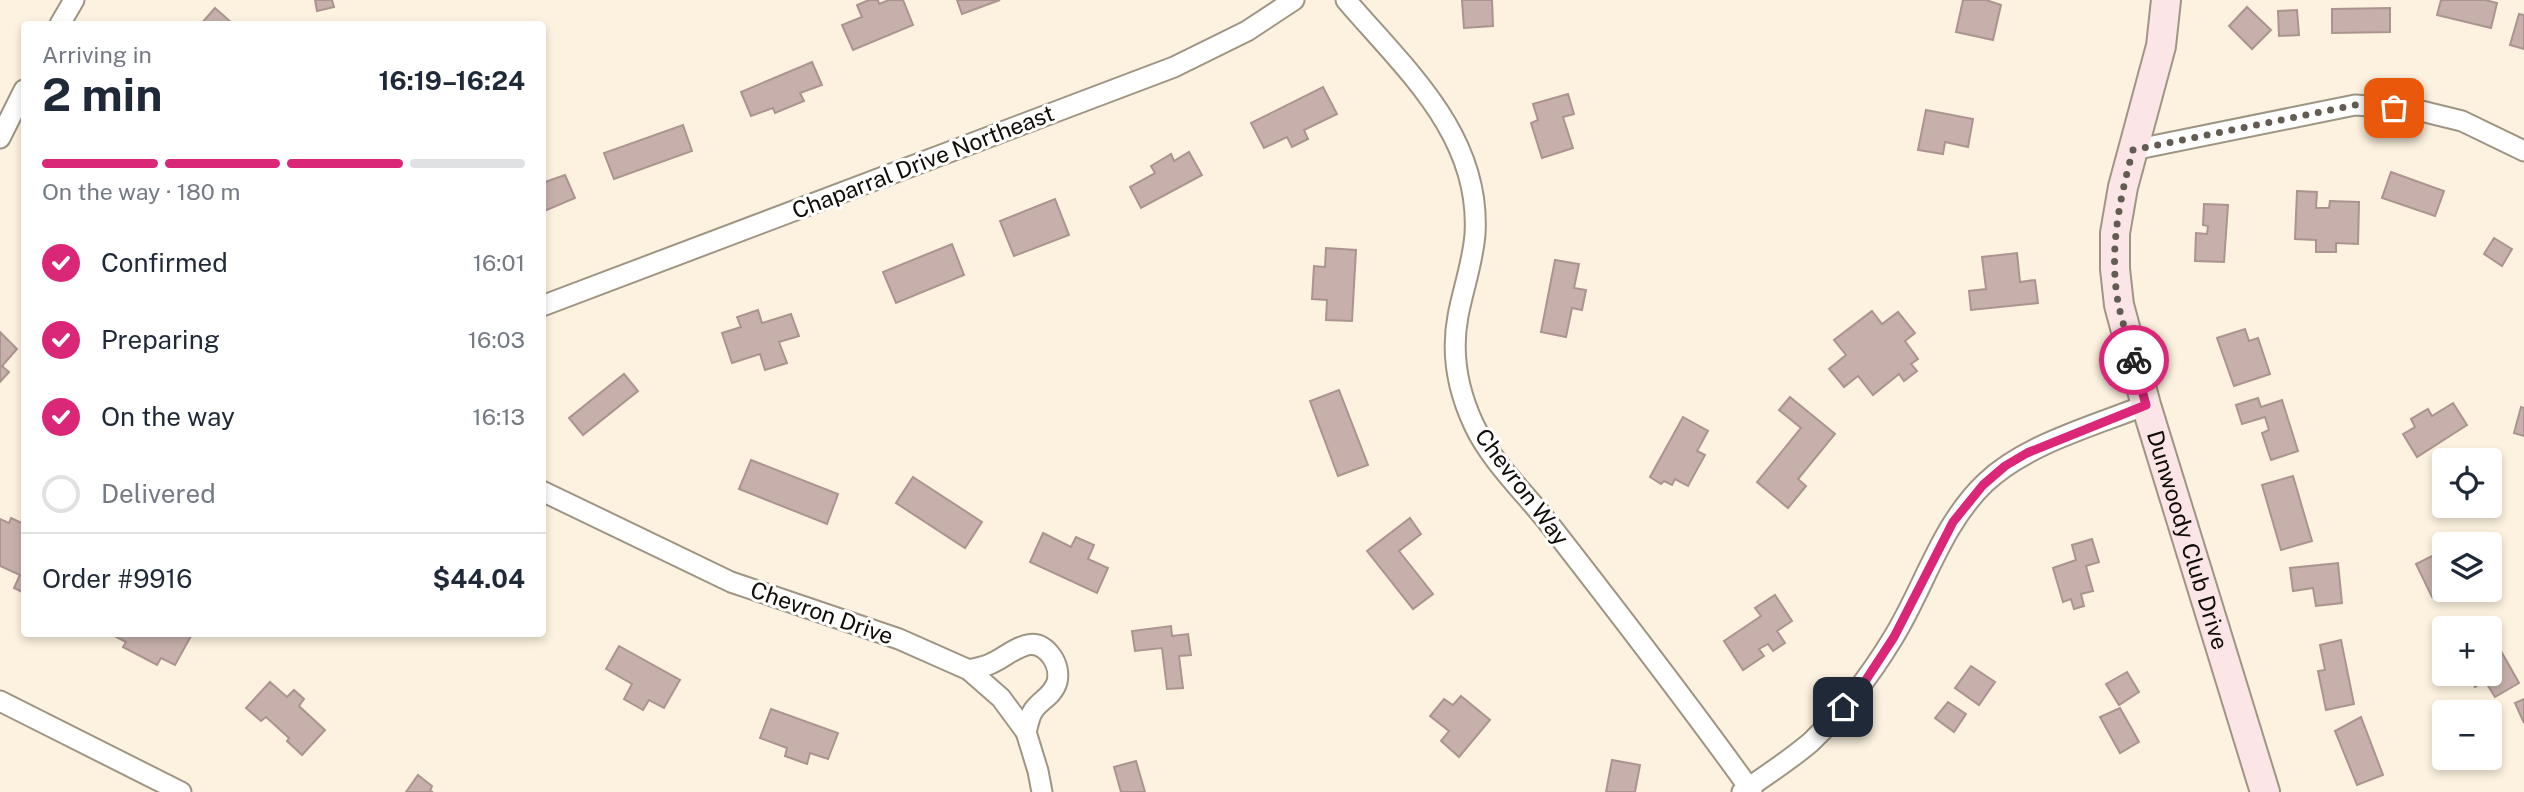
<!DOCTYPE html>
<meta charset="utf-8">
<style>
body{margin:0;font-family:"Public Sans",sans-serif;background:#f2f2f3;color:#1f2937;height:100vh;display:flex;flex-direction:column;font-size:26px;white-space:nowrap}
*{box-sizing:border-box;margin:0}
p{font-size:23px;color:#747a83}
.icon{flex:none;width:38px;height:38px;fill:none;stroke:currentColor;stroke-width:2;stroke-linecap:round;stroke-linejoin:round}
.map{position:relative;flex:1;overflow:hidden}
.sheet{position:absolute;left:21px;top:21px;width:525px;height:616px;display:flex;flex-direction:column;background:#fff;border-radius:7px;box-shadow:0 4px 10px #0003}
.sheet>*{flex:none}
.buttons{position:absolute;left:2432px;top:448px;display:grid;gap:14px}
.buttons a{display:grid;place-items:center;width:70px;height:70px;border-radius:7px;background:#fff;box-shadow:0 4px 10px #0003;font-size:35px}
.pin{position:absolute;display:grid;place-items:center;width:60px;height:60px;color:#fff;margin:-30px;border-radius:14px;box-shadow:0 4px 10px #0006}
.courier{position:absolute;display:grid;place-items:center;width:70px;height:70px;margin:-35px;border:5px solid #db2777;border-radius:50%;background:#fff;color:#222;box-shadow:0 2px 9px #0007}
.overview em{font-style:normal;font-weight:700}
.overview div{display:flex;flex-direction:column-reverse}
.overview{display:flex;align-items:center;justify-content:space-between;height:119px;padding:0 21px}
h1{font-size:46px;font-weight:700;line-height:52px}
.bar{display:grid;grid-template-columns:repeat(4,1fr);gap:10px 7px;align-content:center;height:84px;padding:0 21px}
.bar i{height:9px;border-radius:5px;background:#e0e1e3}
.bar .on{background:#db2777}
.bar p{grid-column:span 4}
.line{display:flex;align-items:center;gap:18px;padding:0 21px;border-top:2px solid #e0e1e3}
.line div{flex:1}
ol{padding:0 21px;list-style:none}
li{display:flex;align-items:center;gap:21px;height:77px}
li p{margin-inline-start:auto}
li .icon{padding:7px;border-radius:50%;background:#db2777;color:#fff;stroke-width:4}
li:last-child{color:#747a83}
li i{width:38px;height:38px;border:4px solid #e0e1e3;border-radius:50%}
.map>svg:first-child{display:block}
.building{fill:#c7b0ab;stroke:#ab948f;stroke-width:2}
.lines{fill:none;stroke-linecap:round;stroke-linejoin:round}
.street-casing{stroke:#9e9583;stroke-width:23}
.secondary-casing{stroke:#9e9583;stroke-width:32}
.street{stroke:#fff;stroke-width:19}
.secondary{stroke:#fbe5e6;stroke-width:28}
.done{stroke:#625c52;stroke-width:7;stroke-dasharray:0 12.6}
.route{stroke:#db2777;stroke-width:9}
.labels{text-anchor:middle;stroke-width:6;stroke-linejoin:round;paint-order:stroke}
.street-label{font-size:23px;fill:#0f0b06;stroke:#fff}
</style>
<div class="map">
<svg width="2524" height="792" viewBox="0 0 2524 792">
<rect width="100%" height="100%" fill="#fcf2df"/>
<!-- building -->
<g class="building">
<path d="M315 0H332L334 7 317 11Z"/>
<path d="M869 0H878L879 4 889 0H903L913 25 853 50 842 25 862 17 857 5Z"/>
<path d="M957 0H1000L962 14Z"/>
<path d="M1462 0H1492L1493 26 1464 28Z"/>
<path d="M1963 0H1986L2001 5 1993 40 1956 32Z"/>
<path d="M2441 0H2485L2497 3 2491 28 2437 15Z"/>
<path d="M2247 7 2271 30 2252 49 2229 26Z"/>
<path d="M215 8 233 24H201Z"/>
<path d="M2390 8V32L2332 33V9Z"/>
<path d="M2297 10 2299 35 2279 36 2278 11Z"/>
<path d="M2519 14 2524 15V49L2510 45Z"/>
<path d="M812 62 822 85 800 93 804 101 775 113 773 108 751 116 741 92Z"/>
<path d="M1323 87 1337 114 1304 130 1308 139 1292 147 1287 137 1264 148 1251 123Z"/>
<path d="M1568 94 1574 114 1563 117 1573 148 1542 158 1531 123 1538 120 1533 104Z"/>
<path d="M1926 110 1973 119 1968 147 1945 142 1943 154 1918 150Z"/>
<path d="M683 125 692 151 614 179 604 153Z"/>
<path d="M1189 152 1202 175 1141 208 1130 187 1155 173 1151 166 1171 154 1174 161Z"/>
<path d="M2391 172 2444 191 2435 216 2382 198Z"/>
<path d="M565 175 575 198 542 212V183Z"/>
<path d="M2297 191 2317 192 2316 208H2329L2330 201 2359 202 2358 244 2336 243V252H2316V240L2295 239Z"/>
<path d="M1055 199 1069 235 1014 256 1000 221Z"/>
<path d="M2204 204 2228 205 2224 262 2195 261 2196 233 2207 234 2208 226 2203 225Z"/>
<path d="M2494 238 2512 249 2502 266 2484 254Z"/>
<path d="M952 244 964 275 896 303 883 272Z"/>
<path d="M1326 248 1356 250 1352 321 1326 320 1327 300 1312 299 1314 266 1325 267Z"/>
<path d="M2017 253 2020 282 2035 280 2038 303 1971 310 1969 291 1986 289 1982 257Z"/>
<path d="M1555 260 1579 264 1574 288 1586 290 1582 310 1572 308 1566 337 1541 332Z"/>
<path d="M758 310 762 323 791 314 799 336 779 342 787 363 765 370 760 354 732 363 722 333 741 327 737 317Z"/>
<path d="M1872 311 1882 324 1898 312 1915 333 1905 341 1918 359 1911 364 1917 371 1904 381 1899 374 1873 395 1858 376 1844 387 1829 369 1846 355 1834 340Z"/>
<path d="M2245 329 2249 341 2258 338 2270 374 2234 386 2217 338Z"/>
<path d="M0 332 17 349 2 366 9 372 0 382Z"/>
<path d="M624 374 638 391 583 435 569 418Z"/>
<path d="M1339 390 1368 465 1338 476 1310 401Z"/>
<path d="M1790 397 1835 434 1798 479 1806 486 1788 508 1757 482 1801 428 1779 410Z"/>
<path d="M2258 398 2261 407 2282 400 2298 451 2271 460 2262 433 2269 430 2265 417 2242 424 2236 405Z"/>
<path d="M2453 403 2467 425 2417 457 2403 434 2415 427 2411 419 2428 409 2432 416Z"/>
<path d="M2521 407 2524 408V436L2514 433Z"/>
<path d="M1683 417 1708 431 1697 451 1705 455 1688 486 1675 479 1672 485 1664 481 1661 484 1650 477Z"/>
<path d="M751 460 838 494 827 524 739 489Z"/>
<path d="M2293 476 2312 541 2281 550 2262 485Z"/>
<path d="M913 477 982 522 965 548 896 503Z"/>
<path d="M11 518 24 524 22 534 24 535V593L14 588 20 575 0 566V519L9 523Z"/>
<path d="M1410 518 1421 534 1399 551 1433 594 1413 609 1367 551Z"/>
<path d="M1043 533 1071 547 1076 537 1094 545 1088 559 1108 568 1097 593 1030 562Z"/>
<path d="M2092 539 2099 562 2086 566 2093 591 2081 594 2084 606 2074 609 2071 599 2063 602 2053 568 2076 560 2072 545Z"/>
<path d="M2440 552 2445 562V590H2447L2432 597 2416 564Z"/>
<path d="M2338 563 2342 603 2316 606 2313 588 2293 591 2290 568Z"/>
<path d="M1775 595 1792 621 1777 631 1785 643 1773 651 1768 644 1759 649 1764 656 1743 670 1724 641 1761 616 1755 608Z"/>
<path d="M1171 626 1172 636 1188 634 1191 655 1179 656 1183 688 1167 689 1162 648 1135 651 1132 631Z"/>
<path d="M111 634H186L191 636 175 665 161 658 157 665 123 647 126 642Z"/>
<path d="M2492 635 2519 683 2495 697 2485 681 2475 687 2468 674H2490V636Z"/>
<path d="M2341 640 2354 704 2326 710 2318 671 2325 670 2320 645Z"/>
<path d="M619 646 680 680 664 708 649 700 643 710 624 699 632 684 606 669Z"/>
<path d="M1971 666 1995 682 1979 705 1955 688Z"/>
<path d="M2127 672 2139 692 2119 705 2106 684Z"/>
<path d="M270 682 287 697 294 690 304 699 299 706 325 730 302 755 287 741 289 738 266 717 261 721 246 708Z"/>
<path d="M1461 696 1490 720 1459 757 1441 741 1449 731 1430 716 1444 699 1453 705Z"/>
<path d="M2524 699V723L2515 703Z"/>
<path d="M1948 702 1966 714 1954 732 1935 718Z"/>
<path d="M2120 708 2139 742 2120 753 2100 717Z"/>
<path d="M771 709 838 733 828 759 810 753 807 764 785 756 787 748 760 738Z"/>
<path d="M2361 717 2383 775 2357 785 2335 731Z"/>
<path d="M1612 760 1640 765 1635 792H1606Z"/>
<path d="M1136 761 1145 792H1121L1114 767Z"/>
<path d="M418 775 432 786 430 791 433 792H406Z"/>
</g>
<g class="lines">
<!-- street casing -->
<g class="street-casing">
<g id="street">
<path d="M1346 0C1405 69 1481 135 1475 234 1473 262 1463 289 1458 316 1451 353 1458 391 1474 425 1491 462 1529 497 1554 530 1621 616 1688 703 1752 792"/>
<path d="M60 24 74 0"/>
<path d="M0 138 24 90"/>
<path d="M2133 150 2355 105 2413 109 2462 121 2524 151"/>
<path d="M542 306 1174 67 1247 31 1294 0"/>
<path d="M542 491 731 582 899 639 969 670 1001 698 1026 732 1038 771 1042 792"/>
<path d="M969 670C976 668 984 667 990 664 1009 657 1032 628 1052 657 1057 664 1059 674 1057 682 1053 696 1039 701 1033 711 1029 717 1028 726 1026 732"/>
<path d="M0 701 181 792"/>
<path d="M1742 792C1765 776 1790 760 1811 742 1843 711 1870 676 1893 638 1924 588 1941 525 1985 483 2026 444 2093 426 2146 405"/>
</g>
</g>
<!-- secondary casing -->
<g class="secondary-casing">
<g id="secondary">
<path id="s1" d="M2166 0 2161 46 2123 187 2115 233V269L2119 305 2146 405 2265 792"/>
</g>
</g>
<!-- street -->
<use href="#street" class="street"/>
<!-- secondary -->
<use href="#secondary" class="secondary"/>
</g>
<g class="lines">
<!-- done -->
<path class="done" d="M2134 360C2129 342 2123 325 2119 307 2108 254 2119 201 2133 150L2355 105 2394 108"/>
<!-- route -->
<path class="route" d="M1843 707 1860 689 1894 637 1953 522 1983 485 2005 466 2027 453 2146 405 2134 360"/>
</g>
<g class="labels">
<!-- street labels -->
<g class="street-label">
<text transform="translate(923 162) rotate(-21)" y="8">Chaparral Drive Northeast</text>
<text transform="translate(1522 487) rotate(53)" y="8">Chevron Way</text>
<text dy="8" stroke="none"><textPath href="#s1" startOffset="556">Dunwoody Club Drive</textPath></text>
<text transform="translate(822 613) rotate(19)" y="8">Chevron Drive</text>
</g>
</g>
</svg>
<div class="buttons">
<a><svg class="icon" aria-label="locate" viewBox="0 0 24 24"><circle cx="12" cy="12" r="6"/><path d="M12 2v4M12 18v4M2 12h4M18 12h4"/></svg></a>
<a><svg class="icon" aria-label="layers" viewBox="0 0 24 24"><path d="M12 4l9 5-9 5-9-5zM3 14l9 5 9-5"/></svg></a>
<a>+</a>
<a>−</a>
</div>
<div class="pin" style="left:2394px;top:108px;background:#ea580c"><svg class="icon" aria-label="bag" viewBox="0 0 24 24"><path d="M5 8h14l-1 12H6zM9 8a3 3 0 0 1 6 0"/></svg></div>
<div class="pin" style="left:1843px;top:707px;background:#1f2937"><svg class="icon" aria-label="home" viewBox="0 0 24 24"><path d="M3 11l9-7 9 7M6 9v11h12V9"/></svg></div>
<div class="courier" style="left:2134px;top:360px"><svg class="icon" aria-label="bike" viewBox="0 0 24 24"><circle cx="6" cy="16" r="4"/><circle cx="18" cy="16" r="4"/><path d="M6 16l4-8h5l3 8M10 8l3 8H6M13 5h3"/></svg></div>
<section class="sheet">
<div class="overview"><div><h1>2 min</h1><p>Arriving in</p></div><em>16:19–16:24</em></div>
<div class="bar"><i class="on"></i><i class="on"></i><i class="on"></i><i></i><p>On the way · 180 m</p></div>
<ol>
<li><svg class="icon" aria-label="check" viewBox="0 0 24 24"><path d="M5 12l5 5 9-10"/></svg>Confirmed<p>16:01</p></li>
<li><svg class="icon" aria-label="check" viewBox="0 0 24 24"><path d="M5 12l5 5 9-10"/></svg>Preparing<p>16:03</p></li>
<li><svg class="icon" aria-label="check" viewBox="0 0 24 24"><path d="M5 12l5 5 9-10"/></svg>On the way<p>16:13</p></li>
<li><i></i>Delivered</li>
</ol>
<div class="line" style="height:91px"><div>Order #9916</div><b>$44.04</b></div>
</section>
</div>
